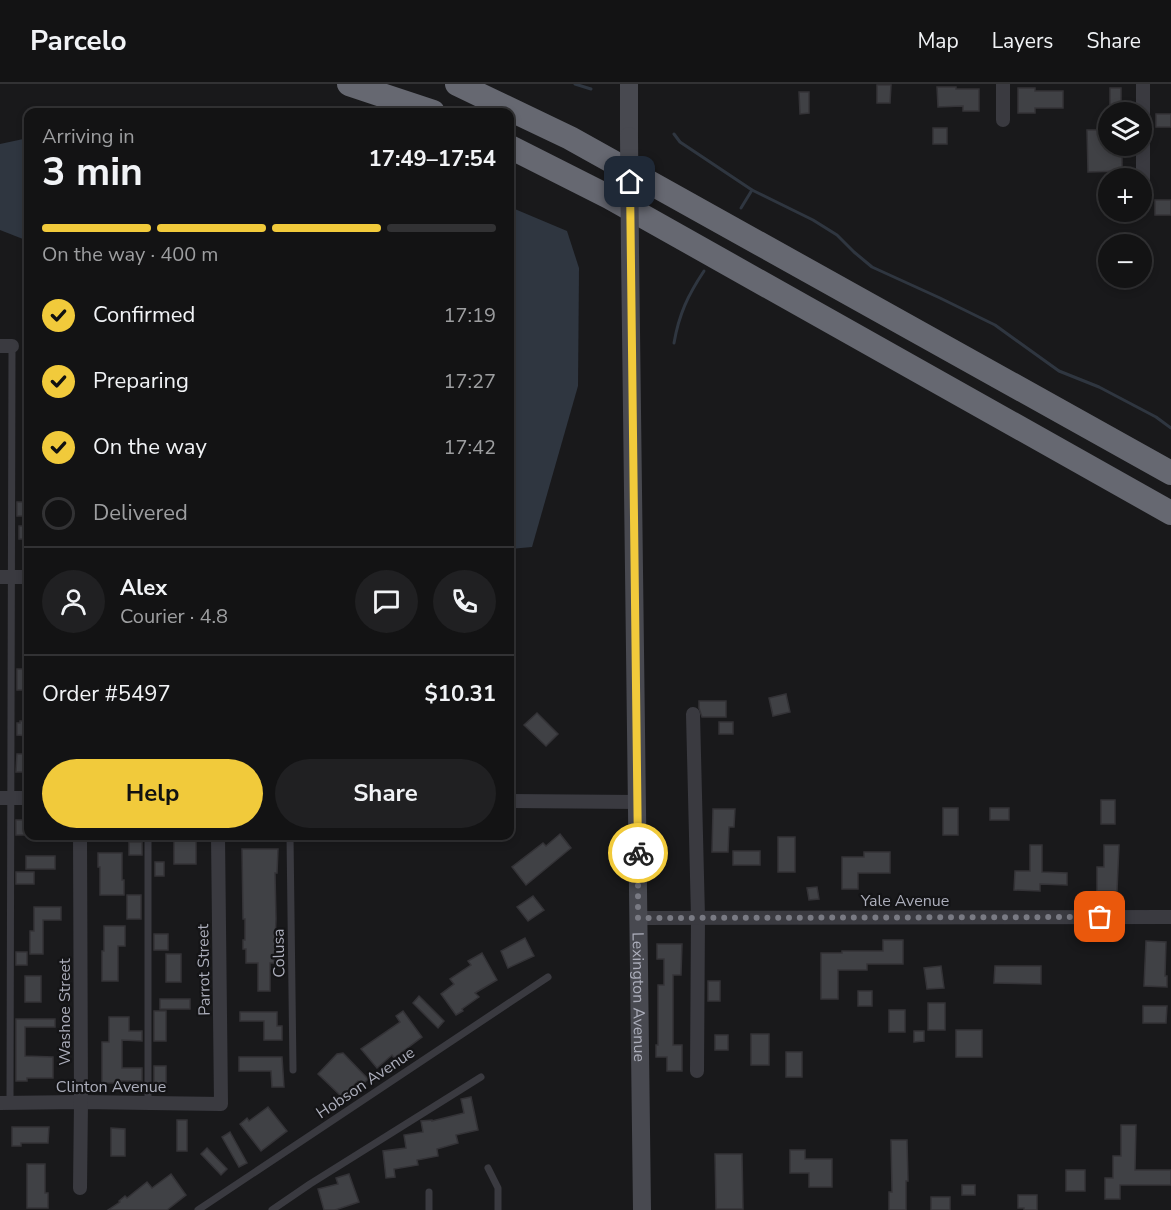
<!DOCTYPE html>
<meta charset="utf-8">
<style>
body{margin:0;font-family:"Nunito Sans",sans-serif;background:#202022;color:#f1f3f6;height:100vh;display:flex;flex-direction:column;font-size:22px;white-space:nowrap}
*{box-sizing:border-box;margin:0}
p{font-size:20px;color:#9d9ea0}
.icon{flex:none;width:33px;height:33px;fill:none;stroke:currentColor;stroke-width:2;stroke-linecap:round;stroke-linejoin:round}
.map{position:relative;flex:1;overflow:hidden}
.panel{position:absolute;left:24px;top:24px;width:490px;height:732px;display:flex;flex-direction:column;background:#131314;border-radius:12px;box-shadow:0 3px 9px #0003,0 0 0 2px #323234}
.panel>*{flex:none}
.fabs{position:absolute;left:1098px;top:18px;display:grid;gap:12px}
.fabs a{display:grid;place-items:center;width:54px;height:54px;border-radius:50%;background:#131314;box-shadow:0 3px 9px #0003,0 0 0 2px #323234;font-size:30px}
.pin{position:absolute;display:grid;place-items:center;width:51px;height:51px;color:#fff;margin:-26px;border-radius:12px;box-shadow:0 3px 9px #0006}
.courier{position:absolute;display:grid;place-items:center;width:60px;height:60px;margin:-30px;border:4px solid #f1ca3b;border-radius:50%;background:#fff;color:#222;box-shadow:0 2px 8px #0007}
.headline em{font-style:normal;font-weight:700}
.headline div{display:flex;flex-direction:column-reverse}
.headline{display:flex;align-items:center;justify-content:space-between;height:102px;padding:0 18px}
h1{font-size:39px;font-weight:700;line-height:45px}
.bar{display:grid;grid-template-columns:repeat(4,1fr);gap:9px 6px;align-content:center;height:72px;padding:0 18px}
.bar i{height:8px;border-radius:4px;background:#323234}
.bar .active{background:#f1ca3b}
.bar p{grid-column:span 4}
.line{display:flex;align-items:center;gap:15px;padding:0 18px;border-top:2px solid #323234}
.line div{flex:1}
.round{display:grid;place-items:center;flex:none;width:63px;height:63px;border-radius:32px;background:#202022}
ol{padding:0 18px;list-style:none}
li{display:flex;align-items:center;gap:18px;height:66px}
li p{margin-inline-start:auto}
li .icon{padding:6px;border-radius:50%;background:#f1ca3b;color:#111;stroke-width:4}
li:last-child{color:#9d9ea0}
li i{width:33px;height:33px;border:3px solid #323234;border-radius:50%}
.primary-button{display:flex;gap:12px;margin-top:auto;padding:12px 18px}
.primary-button a{flex:1;height:69px;border-radius:36px;background:#f1ca3b;color:#111;font-size:24px;font-weight:700;line-height:69px;text-align:center}
.primary-button a+a{background:#202022;color:#f1f3f6}
header{display:flex;align-items:center;gap:36px;box-sizing:border-box;height:84px;padding:0 30px;background:#131314;border-bottom:2px solid #323234}
header strong{font-size:28px}
nav{display:flex;gap:33px;margin-inline-start:auto;font-size:21px}
.map>svg:first-child{display:block}
.water{fill:#2f3640}
.lines{fill:none;stroke-linecap:round;stroke-linejoin:round}
.stream{stroke:#2f3640;stroke-width:3}
.building{fill:#404145;stroke:#343337;stroke-width:1.5}
.lane{stroke:#3a3a40;stroke-width:7}
.street{stroke:#3a3a40;stroke-width:14}
.secondary{stroke:#484950;stroke-width:18}
.highway{stroke:#666871;stroke-width:24}
.secondary-bridge{stroke:#484950;stroke-width:18}
.done{stroke:#797a83;stroke-width:6;stroke-dasharray:0 10.8}
.route{stroke:#f1ca3b;stroke-width:8}
.labels{text-anchor:middle;stroke-width:4.5;stroke-linejoin:round;paint-order:stroke}
.street-label{font-size:16px;fill:#acaebb;stroke:#141416}
</style>
<header>
<strong>Parcelo</strong>
<nav><a>Map</a><a>Layers</a><a>Share</a></nav>
</header>
<div class="map">
<svg width="1171" height="1126" viewBox="0 0 1171 1126">
<rect width="100%" height="100%" fill="#19191b"/>
<!-- water -->
<g class="water">
<path d="M28 54V157L0 146V60Z"/>
<path d="M510 123 567 147 579 184 578 302 532 463 510 465Z"/>
</g>
<g class="lines">
<!-- stream -->
<g class="stream">
<path d="M575 0 591 5"/>
<path d="M674 50 680 58 752 106 813 136 837 151 854 168 872 183 940 214 995 241 1059 287 1099 303 1156 333 1171 344"/>
<path d="M741 124 752 106"/>
<path d="M674 259C679 230 688 211 704 187"/>
</g>
</g>
<!-- building -->
<g class="building">
<path d="M877 1H891L890 19H877Z"/>
<path d="M937 3H956V5H979V27H963V22L938 23Z"/>
<path d="M1018 4H1035V7H1063V24H1035V29H1018Z"/>
<rect x="1110" y="4" width="11" height="24"/>
<path d="M799 8H809V29L800 30Z"/>
<rect x="1156" y="30" width="15" height="13"/>
<rect x="933" y="44" width="14" height="16"/>
<path d="M1087 46H1108V62H1110V68H1122V87L1088 88Z"/>
<rect x="1155" y="116" width="16" height="15"/>
<rect x="17" y="418" width="9" height="14"/>
<rect x="19" y="442" width="9" height="13"/>
<rect x="17" y="585" width="11" height="21"/>
<path d="M786 610 790 628 773 632 769 614Z"/>
<path d="M699 617H726V633H702L699 624Z"/>
<path d="M537 629 558 650 546 662 524 641Z"/>
<path d="M20 637H28V652L17 651V639H20Z"/>
<rect x="719" y="638" width="14" height="12"/>
<path d="M17 670H25V688H16Z"/>
<rect x="1101" y="716" width="14" height="24"/>
<rect x="943" y="724" width="15" height="27"/>
<rect x="990" y="724" width="19" height="12"/>
<path d="M713 725H735L734 743H729L728 768H712Z"/>
<rect x="16" y="736" width="12" height="15"/>
<path d="M560 750 571 764 526 801 512 783 543 759 546 762Z"/>
<rect x="174" y="752" width="22" height="28"/>
<rect x="778" y="753" width="17" height="35"/>
<rect x="129" y="758" width="13" height="13"/>
<path d="M1030 761H1042V788L1067 789V801L1040 800V807L1014 806 1015 787H1030Z"/>
<path d="M1104 761H1119L1117 807H1097V783H1104Z"/>
<path d="M242 765H278L277 789H275L276 835 274 879H270V907H258V879H246V865H243V856H245V835H243Z"/>
<rect x="733" y="767" width="27" height="14"/>
<path d="M864 768H890V789H858V805H842V773H864Z"/>
<path d="M98 769H122V796H124V811H100V783H98Z"/>
<rect x="26" y="772" width="29" height="13"/>
<rect x="155" y="778" width="9" height="14"/>
<rect x="16" y="788" width="18" height="12"/>
<path d="M817 803 819 815 809 816 807 804Z"/>
<rect x="127" y="811" width="14" height="24"/>
<path d="M533 812 544 826 528 837 517 823Z"/>
<path d="M34 823H61V836H43V870H30V847H34Z"/>
<path d="M104 842H125V862H118V897H102V867H104Z"/>
<rect x="154" y="850" width="14" height="16"/>
<path d="M525 854 534 872 508 884 501 867Z"/>
<path d="M883 856H903V880H867V886H838V915H821V869H842V867H883Z"/>
<path d="M1146 857 1166 858 1165 892H1167V903L1144 902Z"/>
<path d="M657 860H682L681 891H673V961H682V987H667V973H656V961H658V901H664V875H657Z"/>
<rect x="16" y="868" width="11" height="13"/>
<path d="M482 869 497 896 475 909 479 913 462 925 463 927 456 931 441 910 454 900 450 895 471 881 468 877Z"/>
<rect x="166" y="870" width="15" height="28"/>
<path d="M941 882 944 904 927 905 924 884Z"/>
<path d="M995 882H1041V900L994 899Z"/>
<rect x="25" y="892" width="16" height="26"/>
<rect x="708" y="897" width="12" height="20"/>
<rect x="858" y="907" width="14" height="15"/>
<path d="M419 912 444 937 438 944 413 919Z"/>
<rect x="160" y="915" width="30" height="10"/>
<rect x="928" y="919" width="17" height="27"/>
<path d="M1143 922H1167L1166 939H1143Z"/>
<rect x="889" y="926" width="16" height="22"/>
<rect x="154" y="927" width="12" height="30"/>
<path d="M403 927 422 953 394 974 392 971 377 984 361 965 400 938 396 932Z"/>
<path d="M240 928H277V942H282V956H264V937H240Z"/>
<path d="M109 933H129V947H142V957L122 956V984H142V997H117V999H102V958H109Z"/>
<path d="M16 935H55V943H25V972L53 973V994H27V997H16Z"/>
<rect x="956" y="946" width="26" height="27"/>
<path d="M914 947H924V957L914 958Z"/>
<rect x="751" y="950" width="18" height="31"/>
<rect x="715" y="951" width="13" height="15"/>
<rect x="786" y="968" width="16" height="25"/>
<path d="M343 969 368 995 362 1001 358 997 342 1013 318 990 337 970Z"/>
<path d="M239 973H282L284 1003H272L271 987H239Z"/>
<rect x="154" y="982" width="12" height="17"/>
<path d="M471 1013 478 1046 456 1051 458 1059 437 1065 438 1072 417 1076 418 1081 394 1085 395 1093 386 1094 383 1067 406 1064 404 1051 423 1048 421 1037 432 1036V1037L464 1029 461 1015Z"/>
<path d="M268 1023 287 1047 261 1067 240 1040 247 1034 249 1037Z"/>
<rect x="177" y="1036" width="10" height="31"/>
<path d="M1121 1041H1136L1135 1086H1171V1101H1120V1115H1105V1094H1113V1072H1121Z"/>
<path d="M12 1043H49L48 1059H21V1062H12Z"/>
<path d="M111 1044 125 1045V1072H111Z"/>
<path d="M230 1048 247 1079 239 1083 222 1053Z"/>
<path d="M891 1056H907L908 1097H906V1126H889V1108H892Z"/>
<path d="M207 1064 227 1085 221 1091 201 1070Z"/>
<path d="M790 1066H805V1075H832V1103H809V1089H790Z"/>
<path d="M715 1070H742L743 1125H716Z"/>
<path d="M27 1080H45V1109H48V1124H27Z"/>
<rect x="1066" y="1086" width="19" height="21"/>
<path d="M171 1090 186 1111 167 1126H108L120 1118 119 1117 125 1112 127 1114 147 1098 152 1104Z"/>
<path d="M349 1090 359 1118 335 1126H324L318 1105 338 1100 336 1094Z"/>
<rect x="962" y="1101" width="13" height="10"/>
<path d="M1018 1111H1037V1126H1024V1124H1018Z"/>
<rect x="931" y="1113" width="19" height="13"/>
</g>
<g class="lines">
<!-- lane -->
<g class="lane">
<path d="M290 752 293 986"/>
<path d="M10 1019 12 262"/>
<path d="M148 1019V752"/>
<path d="M488 1084 498 1104V1126"/>
<path d="M429 1108V1126"/>
<path d="M198 1126 548 893"/>
<path d="M272 1126 310 1100 481 993"/>
</g>
<!-- street -->
<g class="street">
<path d="M1003 0V36"/>
<path d="M1143 0V118"/>
<path d="M0 262H12"/>
<path d="M0 493H28"/>
<path d="M693 630 698 833 697 987"/>
<path d="M0 714H28"/>
<path d="M510 717 638 718"/>
<path d="M638 834 1171 833"/>
<path d="M0 1019 81 1018 221 1020 218 752"/>
<path d="M80 1104 81 1018 80 752"/>
</g>
<!-- secondary -->
<g class="secondary">
<path d="M629 0V52"/>
<path id="s1" d="M630 167 642 1126"/>
</g>
<!-- highway -->
<g class="highway">
<path d="M349 0 433 28"/>
<path d="M457 0 570 54 1171 389"/>
<path d="M510 63 609 113 1171 429"/>
</g>
<!-- secondary-bridge -->
<path class="secondary-bridge" d="M629 52 630 167"/>
</g>
<g class="lines">
<!-- done -->
<path class="done" d="M638 769V834L1100 833"/>
<!-- route -->
<path class="route" d="M630 98 638 769"/>
</g>
<g class="labels">
<!-- street labels -->
<g class="street-label">
<text x="905" y="822">Yale Avenue</text>
<text transform="translate(278 869) rotate(-91)" y="6">Colusa</text>
<text transform="translate(203 886) rotate(-91)" y="6">Parrot Street</text>
<text dy="6" stroke="none"><textPath href="#s1" startOffset="746">Lexington Avenue</textPath></text>
<text transform="translate(64 928) rotate(-90)" y="6">Washoe Street</text>
<text transform="translate(365 998) rotate(-34)" y="6">Hobson Avenue</text>
<text x="111" y="1008">Clinton Avenue</text>
</g>
</g>
</svg>
<div class="fabs">
<a><svg class="icon" aria-label="layers" viewBox="0 0 24 24"><path d="M12 4l9 5-9 5-9-5zM3 14l9 5 9-5"/></svg></a>
<a>+</a>
<a>−</a>
</div>
<div class="pin" style="left:1100px;top:833px;background:#ea580c"><svg class="icon" aria-label="bag" viewBox="0 0 24 24"><path d="M5 8h14l-1 12H6zM9 8a3 3 0 0 1 6 0"/></svg></div>
<div class="pin" style="left:630px;top:98px;background:#1f2937"><svg class="icon" aria-label="home" viewBox="0 0 24 24"><path d="M3 11l9-7 9 7M6 9v11h12V9"/></svg></div>
<div class="courier" style="left:638px;top:769px"><svg class="icon" aria-label="bike" viewBox="0 0 24 24"><circle cx="6" cy="16" r="4"/><circle cx="18" cy="16" r="4"/><path d="M6 16l4-8h5l3 8M10 8l3 8H6M13 5h3"/></svg></div>
<section class="panel">
<div class="headline"><div><h1>3 min</h1><p>Arriving in</p></div><em>17:49–17:54</em></div>
<div class="bar"><i class="active"></i><i class="active"></i><i class="active"></i><i></i><p>On the way · 400 m</p></div>
<ol>
<li><svg class="icon" aria-label="check" viewBox="0 0 24 24"><path d="M5 12l5 5 9-10"/></svg>Confirmed<p>17:19</p></li>
<li><svg class="icon" aria-label="check" viewBox="0 0 24 24"><path d="M5 12l5 5 9-10"/></svg>Preparing<p>17:27</p></li>
<li><svg class="icon" aria-label="check" viewBox="0 0 24 24"><path d="M5 12l5 5 9-10"/></svg>On the way<p>17:42</p></li>
<li><i></i>Delivered</li>
</ol>
<div class="line" style="height:108px"><a class="round"><svg class="icon" aria-label="person" viewBox="0 0 24 24"><circle cx="12" cy="8" r="4"/><path d="M4 21q1-7 8-7t8 7"/></svg></a><div><b>Alex</b><p>Courier · 4.8</p></div><a class="round"><svg class="icon" aria-label="chat" viewBox="0 0 24 24"><path d="M4 5h16v11H9l-5 4z"/></svg></a><a class="round"><svg class="icon" aria-label="phone" viewBox="0 0 24 24"><path d="M5 4h4l2 5-3 2q2 4 5 5l2-3 5 2v4C11 20 4 13 5 4z"/></svg></a></div>
<div class="line" style="height:78px"><div>Order #5497</div><b>$10.31</b></div>
<div class="primary-button"><a>Help</a><a>Share</a></div>
</section>
</div>
